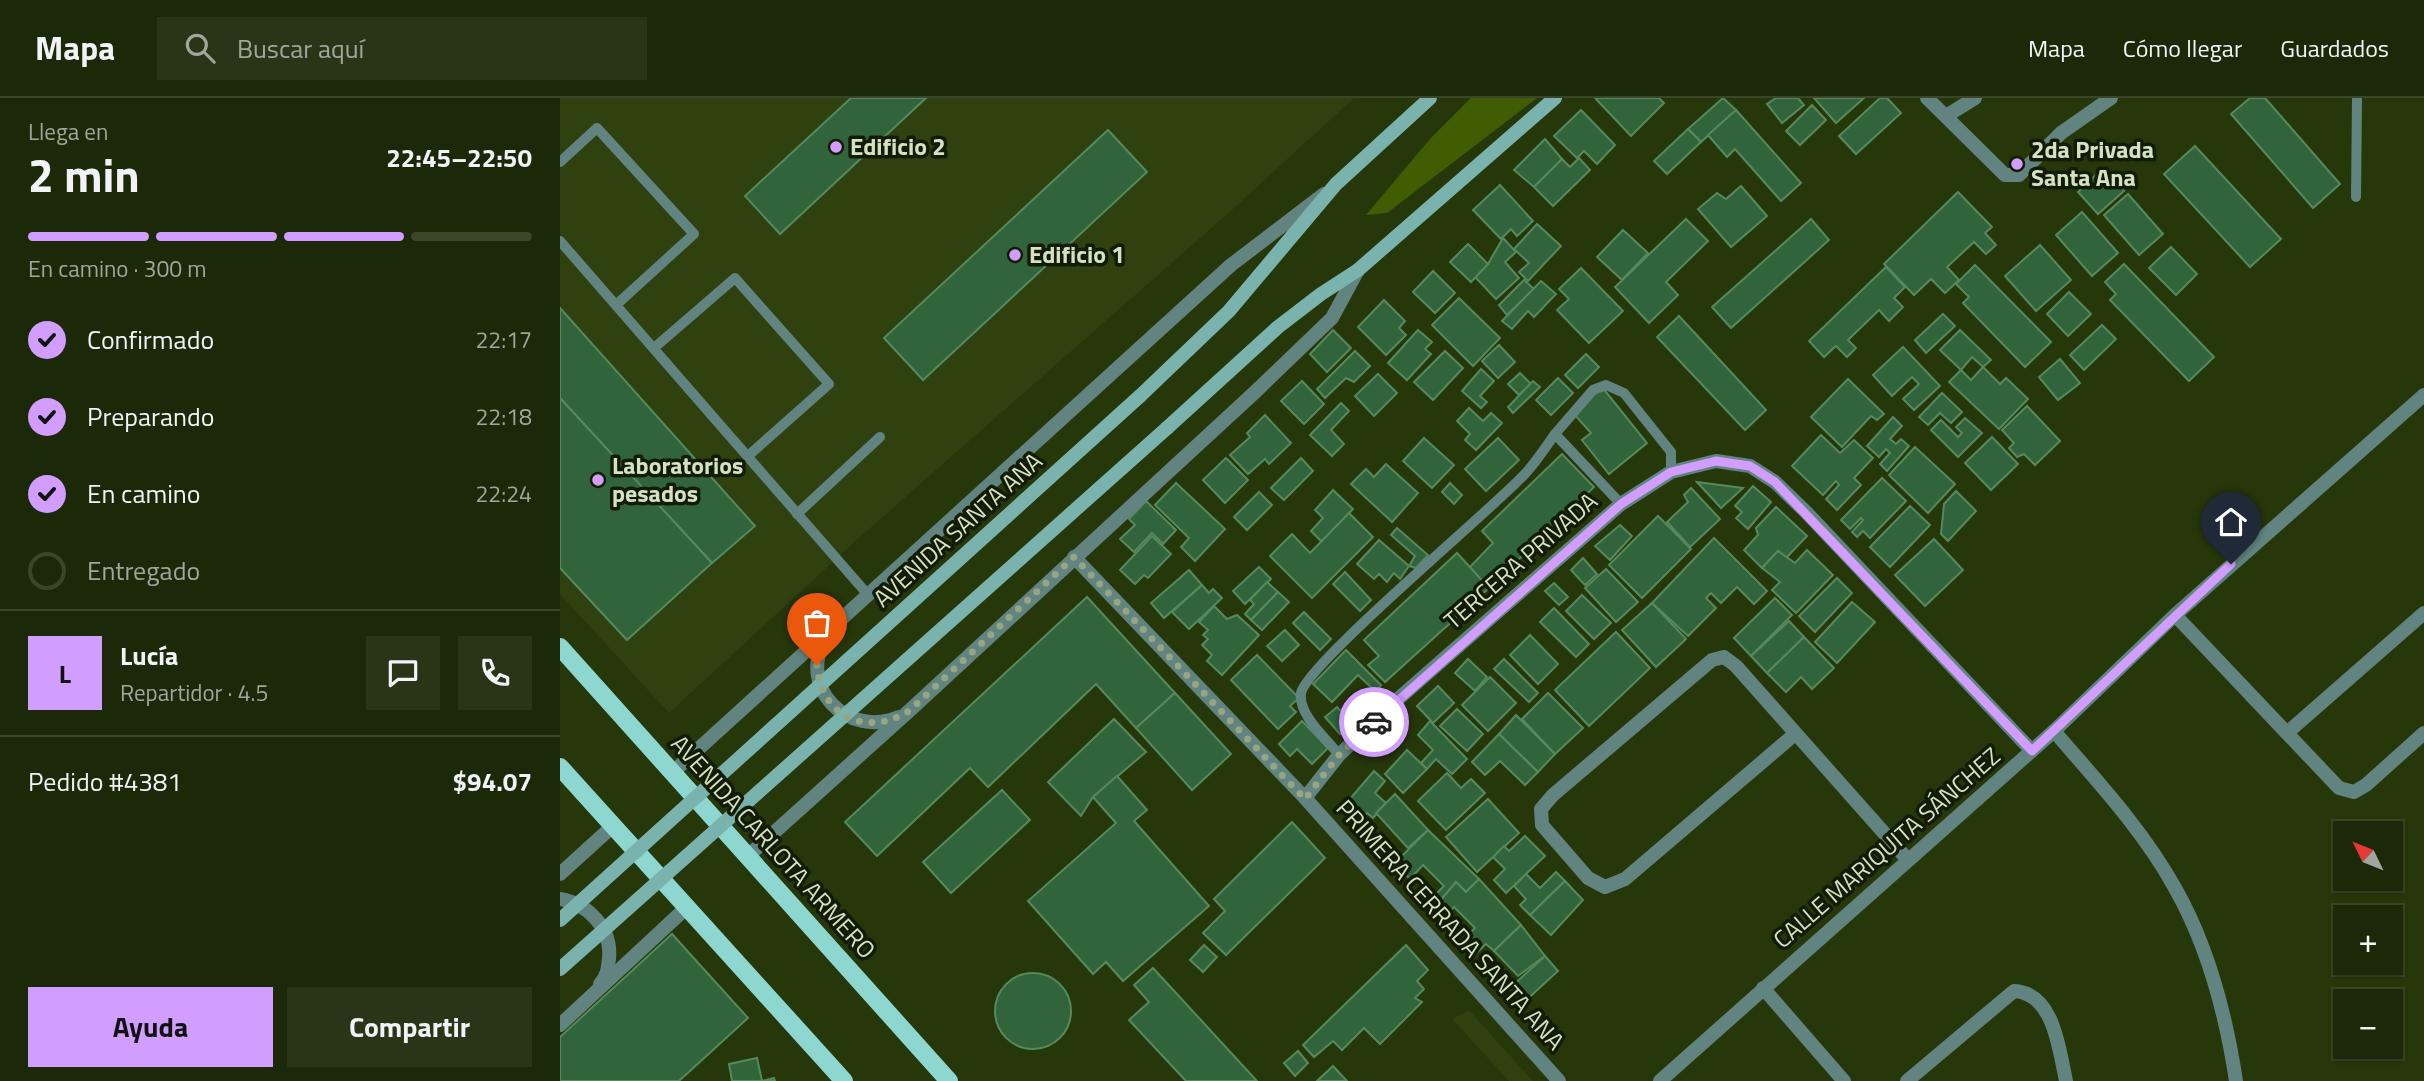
<!DOCTYPE html>
<html lang="es">
<meta charset="utf-8">
<style>
body{margin:0;font-family:"Titillium Web",sans-serif;background:#293516;color:#f1f3f6;height:100vh;display:flex;flex-direction:column;font-size:26px;white-space:nowrap}
*{box-sizing:border-box;margin:0}
p{font-size:23px;color:#a0a69c}
.icon{flex:none;width:38px;height:38px;fill:none;stroke:currentColor;stroke-width:2;stroke-linecap:round;stroke-linejoin:round}
.map{position:relative;flex:1;overflow:hidden}
.details{display:flex;flex-direction:column;background:#1c2908;width:560px}
.details>*{flex:none}
.needle{width:46px;rotate:313deg}
.fabs{position:absolute;left:1773px;top:723px;display:grid;gap:14px}
.fabs a{display:grid;place-items:center;width:70px;height:70px;border-radius:0px;background:#1c2908;box-shadow:0 2px 5px #0004,0 0 0 2px #3a4529;font-size:35px}
.pin{position:absolute;display:grid;place-items:center;width:60px;height:60px;color:#fff;margin:-72px -30px;border-radius:50% 50% 50% 0;rotate:-45deg;box-shadow:0 0 7px #0007}
.pin .icon{rotate:45deg}
.courier{position:absolute;display:grid;place-items:center;width:70px;height:70px;margin:-35px;border:5px solid #d19dfe;border-radius:50%;background:#fff;color:#222;box-shadow:0 2px 9px #0007}
.head em{font-style:normal;font-weight:700}
.head div{display:flex;flex-direction:column-reverse}
.head{display:flex;align-items:center;justify-content:space-between;height:119px;padding:0 28px}
h1{font-size:46px;font-weight:700;line-height:52px}
.bar{display:grid;grid-template-columns:repeat(4,1fr);gap:10px 7px;align-content:center;height:84px;padding:0 28px}
.bar i{height:9px;border-radius:5px;background:#3a4529}
.bar .on{background:#d19dfe}
.bar p{grid-column:span 4}
.line{display:flex;align-items:center;gap:18px;padding:0 28px;border-top:2px solid #3a4529}
.line div{flex:1}
.round{display:grid;place-items:center;flex:none;width:74px;height:74px;border-radius:0px;background:#293516}
ol{padding:0 28px;list-style:none}
li{display:flex;align-items:center;gap:21px;height:77px}
li p{margin-inline-start:auto}
li .icon{padding:7px;border-radius:50%;background:#d19dfe;color:#111;stroke-width:4}
li:last-child{color:#a0a69c}
li i{width:38px;height:38px;border:4px solid #3a4529;border-radius:50%}
.primary-button{display:flex;gap:14px;margin-top:auto;padding:14px 28px}
.primary-button a{flex:1;height:80px;border-radius:0px;background:#d19dfe;color:#111;font-size:28px;font-weight:700;line-height:80px;text-align:center}
.primary-button a+a{background:#293516;color:#f1f3f6}
header{display:flex;align-items:center;gap:42px;box-sizing:border-box;height:98px;padding:0 35px;background:#1c2908;border-bottom:2px solid #3a4529}
header strong{font-size:33px}
nav{display:flex;gap:38px;margin-inline-start:auto;font-size:24px}
.search{width:490px;height:63px;background:#293516;display:flex;align-items:center;gap:18px;box-sizing:border-box;padding:0 24px;border-radius:0px;color:#a0a69c;font-size:26px}
main{display:flex;flex:1;min-height:0}
.map>svg:first-child{display:block}
.built{fill:#2e410e}
.green{fill:#405d04}
.building{fill:#31643a;stroke:#568a5d;stroke-width:2}
.lines{fill:none;stroke-linecap:round;stroke-linejoin:round}
.service{stroke:#618480;stroke-width:10}
.minor{stroke:#618480;stroke-width:14}
.tertiary{stroke:#618480;stroke-width:14}
.secondary{stroke:#7ab3ad;stroke-width:14}
.primary{stroke:#8dd7d0;stroke-width:18}
.secondary-bridge{stroke:#7ab3ad;stroke-width:14}
.done{stroke:#97a682;stroke-width:7;stroke-dasharray:0 12.6}
.route{stroke:#d19dfe;stroke-width:9}
.poi-dot{fill:#d19dfe;stroke:#121c05;stroke-width:2.5}
.labels{text-anchor:middle;stroke-width:7;stroke-linejoin:round;paint-order:stroke}
.poi-label{font-size:24px;font-weight:bold;fill:#d4e2c3;stroke:#121c05;text-anchor:start}
.street-label{font-size:24px;fill:#d4e2c3;stroke:#121c05}
</style>
<header>
<strong>Mapa</strong>
<div class="search"><svg class="icon" aria-label="search" viewBox="0 0 24 24"><circle cx="10" cy="10" r="6"/><path d="M15 15l6 6"/></svg>Buscar aquí</div>
<nav><a>Mapa</a><a>Cómo llegar</a><a>Guardados</a></nav>
</header>
<main>
<section class="details">
<div class="head"><div><h1>2 min</h1><p>Llega en</p></div><em>22:45–22:50</em></div>
<div class="bar"><i class="on"></i><i class="on"></i><i class="on"></i><i></i><p>En camino · 300 m</p></div>
<ol>
<li><svg class="icon" aria-label="check" viewBox="0 0 24 24"><path d="M5 12l5 5 9-10"/></svg>Confirmado<p>22:17</p></li>
<li><svg class="icon" aria-label="check" viewBox="0 0 24 24"><path d="M5 12l5 5 9-10"/></svg>Preparando<p>22:18</p></li>
<li><svg class="icon" aria-label="check" viewBox="0 0 24 24"><path d="M5 12l5 5 9-10"/></svg>En camino<p>22:24</p></li>
<li><i></i>Entregado</li>
</ol>
<div class="line" style="height:126px"><b class="round" style="background:#d19dfe;color:#111">L</b><div><b>Lucía</b><p>Repartidor · 4.5</p></div><a class="round"><svg class="icon" aria-label="chat" viewBox="0 0 24 24"><path d="M4 5h16v11H9l-5 4z"/></svg></a><a class="round"><svg class="icon" aria-label="phone" viewBox="0 0 24 24"><path d="M5 4h4l2 5-3 2q2 4 5 5l2-3 5 2v4C11 20 4 13 5 4z"/></svg></a></div>
<div class="line" style="height:91px"><div>Pedido #4381</div><b>$94.07</b></div>
<div class="primary-button"><a>Ayuda</a><a>Compartir</a></div>
</section>
<div class="map">
<svg width="1864" height="983" viewBox="0 0 1864 983">
<rect width="100%" height="100%" fill="#26370a"/>
<!-- built -->
<g class="built">
<path d="M0 0H794L672 112 300 439 109 615 0 496Z"/>
<path d="M909 912 973 983H949L892 921Z"/>
</g>
<!-- green -->
<path class="green" d="M911 0H977L827 115 806 117 870 41Z"/>
<!-- building -->
<g class="building">
<path d="M291 0H366L220 136 185 98Z"/>
<path d="M1035 0H1099L1104 5 1071 38Z"/>
<path d="M1163 0 1176 12 1141 44 1128 31Z"/>
<path d="M1216 0H1238L1244 7 1222 25 1207 6Z"/>
<path d="M1254 0H1304L1276 25Z"/>
<path d="M1320 0H1327L1341 15 1296 56 1279 38Z"/>
<path d="M1690 0H1705L1780 86 1753 110 1671 16Z"/>
<path d="M1252 7 1266 22 1240 47 1226 33Z"/>
<path d="M1021 12 1055 47 1037 66 1024 53 1017 60 994 38Z"/>
<path d="M1176 12 1241 85 1221 103 1175 51 1167 59 1148 37Z"/>
<path d="M1128 31 1141 44 1107 76 1094 63Z"/>
<path d="M548 32 587 74 363 282 324 240Z"/>
<path d="M985 41 1002 61 974 89 954 72Z"/>
<path d="M1635 48 1721 141 1690 169 1604 76Z"/>
<path d="M1019 60 1030 72 993 108 974 89 1002 61 1010 69Z"/>
<path d="M1543 70 1564 93 1538 116 1518 94Z"/>
<path d="M940 87 973 123 957 138 951 131 941 141 913 112Z"/>
<path d="M1181 88 1207 118 1171 149 1138 111 1157 95 1166 101Z"/>
<path d="M1398 94 1432 129 1425 135 1436 147 1426 156 1414 144 1387 169 1399 182 1385 195 1371 181 1354 197 1324 166Z"/>
<path d="M1568 96 1603 136 1579 157 1544 117Z"/>
<path d="M1522 114 1558 155 1532 178 1496 137Z"/>
<path d="M1126 121 1148 143 1106 184 1118 197 1089 225 1055 189Z"/>
<path d="M1251 121 1269 142 1171 230 1152 209Z"/>
<path d="M977 126 1001 148 968 183 959 174 969 165 954 151Z"/>
<path d="M1063 132 1088 155 1062 182 1037 159Z"/>
<path d="M943 140 956 154 945 164 959 180 936 201 915 179 928 166Z"/>
<path d="M908 146 928 166 911 184 890 164Z"/>
<path d="M1480 147 1511 182 1476 213 1445 178Z"/>
<path d="M1611 149 1637 176 1616 197 1589 170Z"/>
<path d="M1564 166 1654 259 1629 283 1550 202 1556 196 1545 184Z"/>
<path d="M1415 167 1491 244 1465 269 1403 205 1409 199 1396 186Z"/>
<path d="M1326 169 1345 189 1334 200 1343 209 1329 223 1319 212 1288 242 1296 250 1287 259 1276 248 1264 259 1249 243Z"/>
<path d="M1021 170 1063 213 1029 245 997 212 1009 201 999 191Z"/>
<path d="M873 173 895 195 875 215 853 194Z"/>
<path d="M964 182 974 191 947 217 939 207Z"/>
<path d="M981 183 996 196 974 219 968 213 952 231 942 223Z"/>
<path d="M1509 194 1531 216 1508 238 1487 216Z"/>
<path d="M899 200 940 240 913 268 872 227Z"/>
<path d="M824 202 845 223 839 230 846 237 826 257 798 229Z"/>
<path d="M0 210 195 428 152 465 0 300Z"/>
<path d="M1383 216 1395 228 1366 255 1355 242Z"/>
<path d="M1119 218 1206 312 1185 332 1097 239Z"/>
<path d="M1542 227 1556 241 1524 272 1510 257Z"/>
<path d="M773 232 791 250 767 274 750 256Z"/>
<path d="M858 232 872 244 865 251 871 256 847 282 828 265Z"/>
<path d="M1400 232 1431 262 1423 269 1412 259 1401 272 1380 252Z"/>
<path d="M939 247 955 264 938 280 922 263Z"/>
<path d="M1343 249 1380 288 1354 312 1343 301 1359 286 1352 279 1332 298 1313 277Z"/>
<path d="M795 253 810 268 794 284 786 280 765 300 757 291Z"/>
<path d="M885 253 903 270 873 302 854 284Z"/>
<path d="M1026 256 1039 269 1018 290 1005 277Z"/>
<path d="M1500 261 1520 285 1498 302 1479 279Z"/>
<path d="M1423 269 1440 286 1446 280 1468 301 1439 331 1389 284 1401 272 1411 282Z"/>
<path d="M921 271 934 283 920 298 927 304 921 310 902 293Z"/>
<path d="M960 275 971 286 959 297 948 286Z"/>
<path d="M818 276 837 295 814 318 795 298Z"/>
<path d="M998 280 1013 295 991 317 976 302Z"/>
<path d="M1288 281 1324 316 1317 322 1311 318 1282 349 1251 319Z"/>
<path d="M742 283 764 306 744 326 721 303Z"/>
<path d="M973 283 980 289 953 315 948 309Z"/>
<path d="M1042 289 1087 345 1049 376 1022 342 1031 335 1014 316Z"/>
<path d="M1382 295 1402 314 1391 325 1380 315 1368 327 1359 319Z"/>
<path d="M0 300 152 465 67 542 0 470Z"/>
<path d="M781 305 789 313 771 332 784 346 772 358 750 337Z"/>
<path d="M1467 308 1500 343 1475 367 1464 356 1457 359 1449 350 1454 345 1442 332Z"/>
<path d="M909 310 923 323 931 315 942 325 916 352 905 342 910 336 897 323Z"/>
<path d="M705 317 731 345 709 366 705 361 688 376 670 357 690 339 687 335Z"/>
<path d="M1333 319 1342 328 1330 341 1336 346 1341 341 1349 348 1327 373 1320 366 1330 355 1326 351 1319 359 1307 348Z"/>
<path d="M1405 320 1422 335 1398 359 1371 332 1381 322 1398 339 1402 335 1396 329Z"/>
<path d="M1261 337 1280 355 1294 342 1313 360 1294 380 1301 387 1277 412 1266 401 1279 387 1276 383 1263 397 1232 368Z"/>
<path d="M1432 339 1458 366 1431 392 1405 365Z"/>
<path d="M864 340 894 367 872 390 843 363Z"/>
<path d="M938 340 959 362 926 393 905 371Z"/>
<path d="M1355 349 1395 386 1368 415 1329 377Z"/>
<path d="M1002 356 1034 389 929 490 909 470 933 445 922 433Z"/>
<path d="M666 360 688 382 665 405 643 382Z"/>
<path d="M741 360 753 373 724 402 711 390Z"/>
<path d="M826 366 858 395 832 424 791 386 806 371 814 379Z"/>
<path d="M1322 380 1346 403 1310 440 1303 433 1297 439 1292 434 1303 422 1301 420 1290 431 1281 422Z"/>
<path d="M1137 384 1183 390 1161 410Z"/>
<path d="M616 385 665 431 635 463 621 449 629 440 595 407Z"/>
<path d="M890 385 902 397 894 406 882 394Z"/>
<path d="M1193 388 1211 404 1188 431 1176 420 1182 414 1175 408Z"/>
<path d="M1131 390 1160 421 1130 449 1107 424 1128 404 1124 397Z"/>
<path d="M773 392 793 411 762 444 751 433 763 420 755 412Z"/>
<path d="M1396 393 1416 413 1388 443 1381 436 1384 406Z"/>
<path d="M699 394 712 407 687 432 674 419Z"/>
<path d="M586 403 616 432 603 446 592 435 574 454 560 441 575 427 569 421Z"/>
<path d="M1350 408 1370 427 1330 469 1310 449Z"/>
<path d="M1216 409 1247 438 1226 460 1218 453 1202 470 1184 452 1198 437 1196 430Z"/>
<path d="M789 415 813 439 752 500 710 458 732 436 750 455Z"/>
<path d="M1098 418 1131 451 1082 500 1049 467Z"/>
<path d="M1060 427 1072 438 1050 462 1035 448Z"/>
<path d="M837 430 868 457 856 470 849 468 855 458 831 437Z"/>
<path d="M592 438 611 456 588 480 584 477 575 486 560 472Z"/>
<path d="M1154 440 1207 493 1194 506 1177 489 1161 505 1151 495 1146 500 1156 510 1128 538 1092 505Z"/>
<path d="M1374 441 1403 472 1365 508 1335 477Z"/>
<path d="M819 442 849 468 840 481 834 475 827 484 819 476 814 481 797 466Z"/>
<path d="M1247 452 1273 477 1236 515 1212 492 1220 484 1202 470 1218 453 1235 465Z"/>
<path d="M897 455 929 490 825 584 808 567 819 558 804 542Z"/>
<path d="M1023 460 1037 476 1025 487 1011 472Z"/>
<path d="M699 469 711 481 685 506 673 493Z"/>
<path d="M1046 471 1078 504 1056 524 1025 490Z"/>
<path d="M629 472 642 487 604 520 591 505Z"/>
<path d="M785 474 811 502 800 513 773 486Z"/>
<path d="M1277 480 1292 495 1255 534 1239 518Z"/>
<path d="M707 484 718 494 691 522 685 516 694 506 690 502Z"/>
<path d="M994 485 1008 499 999 507 985 493Z"/>
<path d="M642 487 649 495 653 491 662 500 629 531 612 514Z"/>
<path d="M718 494 729 504 702 532 691 522Z"/>
<path d="M1022 497 1051 525 1034 541 1006 513Z"/>
<path d="M527 499 615 595 576 630 536 586 428 689 410 670 317 758 285 724Z"/>
<path d="M1215 500 1232 517 1191 558 1174 540Z"/>
<path d="M1292 504 1315 524 1277 565 1255 544Z"/>
<path d="M1092 505 1126 541 1096 569 1062 532Z"/>
<path d="M654 508 667 521 677 517 699 537 662 577 647 563 652 557 642 547 648 541 643 537 648 532 639 524Z"/>
<path d="M994 510 1029 546 1016 559 980 524Z"/>
<path d="M744 514 771 541 760 552 733 525Z"/>
<path d="M1229 523 1244 539 1207 575 1191 558Z"/>
<path d="M725 532 739 547 722 563 707 548Z"/>
<path d="M1056 534 1090 570 1029 628 995 592Z"/>
<path d="M970 537 998 566 978 586 950 557Z"/>
<path d="M1244 539 1274 570 1252 591 1241 579 1226 594 1207 575Z"/>
<path d="M786 552 821 587 816 594 798 577 772 604 753 586Z"/>
<path d="M697 557 739 600 730 608 736 614 718 631 671 582Z"/>
<path d="M908 561 927 579 915 593 895 575Z"/>
<path d="M944 561 978 595 969 604 934 571Z"/>
<path d="M930 579 956 605 928 633 902 607Z"/>
<path d="M878 588 894 605 873 625 857 608Z"/>
<path d="M615 595 671 656 632 692 576 630Z"/>
<path d="M988 595 1023 630 995 656 962 621Z"/>
<path d="M777 609 792 625 780 636 765 619Z"/>
<path d="M897 611 923 636 907 653 880 628Z"/>
<path d="M956 617 995 656 978 674 939 636Z"/>
<path d="M554 621 586 654 533 699 521 718 488 684Z"/>
<path d="M742 623 768 650 752 666 737 651 730 658 719 646Z"/>
<path d="M870 623 907 661 892 676 876 661 867 671 861 665 873 652 858 637Z"/>
<path d="M939 636 978 674 965 687 940 663 925 677 912 664Z"/>
<path d="M847 652 867 671 843 695 825 676Z"/>
<path d="M814 673 825 683 815 695 826 705 813 720 807 715 800 723 783 709Z"/>
<path d="M887 675 901 690 911 681 925 695 886 732 858 703Z"/>
<path d="M557 678 587 712 574 723 649 808 563 883 546 864 533 876 468 803 556 725 533 699Z"/>
<path d="M442 692 470 722 391 795 363 764Z"/>
<path d="M835 696 868 732 848 750 816 715Z"/>
<path d="M928 701 959 735 917 774 886 739Z"/>
<path d="M732 724 765 760 666 857 643 835 665 813 654 801Z"/>
<path d="M868 732 919 781 906 794 896 784 878 806 872 800 884 788 863 767 850 781 834 766Z"/>
<path d="M965 738 985 758 946 795 934 782 945 771 933 759 944 748 949 753Z"/>
<path d="M996 774 1005 783 970 817 960 807 966 801 954 788 966 776 980 790Z"/>
<path d="M919 781 961 827 934 853 926 846 913 858 900 845 915 830 894 809 881 822 873 811 896 784 906 794Z"/>
<path d="M1005 783 1023 802 991 837 970 817Z"/>
<path d="M961 827 985 858 958 878 934 853Z"/>
<path d="M112 836 188 920 119 983H0V939Z"/>
<path d="M644 847 657 859 643 874 630 862Z"/>
<path d="M846 847 868 872 857 883 864 891 855 900 862 904 820 946 804 930 782 952 773 943 754 959 743 947Z"/>
<path d="M985 858 998 873 962 906 949 891Z"/>
<path d="M593 870 697 983H626L569 922 589 904 574 887Z"/>
<circle cx="473" cy="913" r="38"/>
<path d="M738 953 748 965 735 978 724 965Z"/>
<path d="M197 960 202 983 214 980 215 983H172L169 966Z"/>
<path d="M773 968 787 983H757Z"/>
</g>
<g class="lines">
<!-- service -->
<g class="service">
<path d="M0 64 37 30 134 136 56 207"/>
<path d="M1796 99 1797 0"/>
<path d="M0 143 309 498"/>
<path d="M94 250 175 180 269 286 188 358"/>
<path d="M995 336 1033 292 1046 287 1064 295 1111 354V374"/>
<path d="M237 416 320 339"/>
<path d="M779 657C767 641 738 617 741 595 746 567 931 412 963 378 975 366 985 350 995 336L1061 406"/>
</g>
<!-- minor -->
<g class="minor">
<path d="M1367 0 1445 77H1459L1501 35 1551 0"/>
<path d="M1386 18 1415 0"/>
<path d="M514 459 745 700 999 983"/>
<path d="M1615 517 1779 690 1794 694 1806 687 1864 635"/>
<path d="M1494 633C1537 683 1583 732 1615 790 1648 848 1666 917 1676 983"/>
<path d="M1728 634 1864 515"/>
<path d="M1235 636 1065 781 1045 789 1028 780 982 727 981 711 993 697 1152 562 1164 559 1176 568 1348 762"/>
<path d="M745 700 779 657 838 601 1061 406 1111 374 1156 363 1190 368 1215 384 1246 414 1472 653"/>
<path d="M1203 890 1284 983"/>
<path d="M1100 983 1494 633 1615 517 1864 297"/>
<path d="M1347 983 1454 893C1494 895 1499 951 1506 983"/>
</g>
<!-- tertiary -->
<g class="tertiary">
<path d="M267 538C235 588 287 641 339 619"/>
<path d="M113 674 671 167 764 96"/>
<path d="M188 758 349 613 694 295 772 220 798 172"/>
<path d="M0 776 54 727"/>
<path d="M0 801C28 806 52 830 49 860 48 870 47 879 40 886"/>
<path d="M0 927 126 810"/>
</g>
<!-- secondary -->
<g class="secondary">
<path d="M580 298 669 213 776 86 870 0"/>
<path d="M607 330 718 229 761 196 798 172 995 0"/>
</g>
<!-- primary -->
<g class="primary">
<path d="M0 549 389 983"/>
<path d="M0 669 284 983"/>
</g>
<!-- secondary-bridge -->
<g class="secondary-bridge">
<path d="M0 822 580 298"/>
<path d="M0 871 607 330"/>
</g>
</g>
<g class="lines">
<!-- done -->
<path class="done" d="M257 567C261 618 305 640 349 613L514 459 745 701 779 657 814 624"/>
<!-- route -->
<path class="route" d="M814 624 1061 406 1111 374 1156 363 1190 368 1215 384 1472 653 1671 466"/>
</g>
<!-- markers -->
<g class="poi-dot">
<circle cx="276" cy="49" r="7"/>
<circle cx="1457" cy="66" r="7"/>
<circle cx="455" cy="157" r="7"/>
<circle cx="38" cy="382" r="7"/>
</g>
<g class="labels">
<!-- poi labels -->
<g class="poi-label">
<text x="290" y="57">Edificio 2</text>
<text x="1471" y="60">2da Privada<tspan x="1471" dy="28">Santa Ana</tspan></text>
<text x="469" y="165">Edificio 1</text>
<text x="52" y="376">Laboratorios<tspan x="52" dy="28">pesados</tspan></text>
</g>
<!-- street labels -->
<g class="street-label">
<text transform="translate(398 432) rotate(-42)" y="8">AVENIDA SANTA ANA</text>
<text transform="translate(961 463) rotate(-41)" y="8">TERCERA PRIVADA</text>
<text transform="translate(213 749) rotate(48)" y="8">AVENIDA CARLOTA ARMERO</text>
<text transform="translate(1327 750) rotate(-41)" y="8">CALLE MARIQUITA SÁNCHEZ</text>
<text transform="translate(890 827) rotate(48)" y="8">PRIMERA CERRADA SANTA ANA</text>
</g>
</g>
</svg>
<div class="fabs">
<a><svg class="needle" viewBox="-14 -14 28 28"><path d="M0-13l5 13h-10z" fill="#e53935"/><path d="M0 13l5-13h-10z" fill="#a0a69c"/></svg></a>
<a>+</a>
<a>−</a>
</div>
<div class="pin" style="left:257px;top:567px;background:#ea580c"><svg class="icon" aria-label="bag" viewBox="0 0 24 24"><path d="M5 8h14l-1 12H6zM9 8a3 3 0 0 1 6 0"/></svg></div>
<div class="pin" style="left:1671px;top:466px;background:#1f2937"><svg class="icon" aria-label="home" viewBox="0 0 24 24"><path d="M3 11l9-7 9 7M6 9v11h12V9"/></svg></div>
<div class="courier" style="left:814px;top:624px"><svg class="icon" aria-label="car" viewBox="0 0 24 24"><path d="M5 17H2v-5l4-1 3-4h7l3 4 3 1v5h-3M9 17h6M6 11h13"/><circle cx="7" cy="17" r="2"/><circle cx="17" cy="17" r="2"/></svg></div>
</div>
</main>
